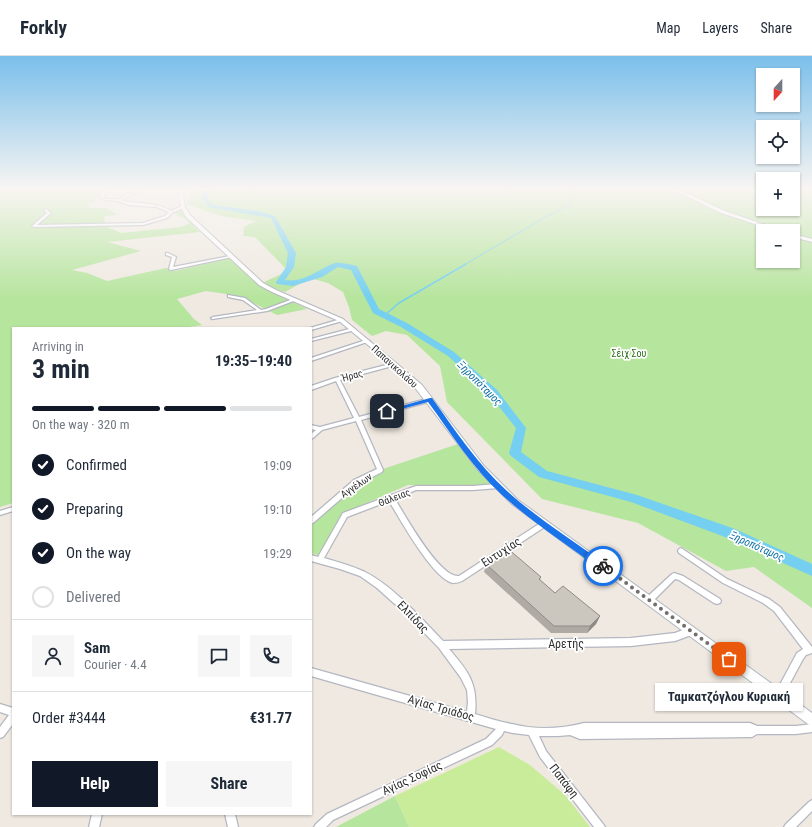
<!DOCTYPE html>
<meta charset="utf-8">
<style>
body{margin:0;font-family:"Roboto Condensed",sans-serif;background:#f6f6f7;color:#1f2937;height:100vh;display:flex;flex-direction:column;font-size:15px;white-space:nowrap}
*{box-sizing:border-box;margin:0}
p{font-size:13px;color:#747a83}
.icon{flex:none;width:22px;height:22px;fill:none;stroke:currentColor;stroke-width:2;stroke-linecap:round;stroke-linejoin:round}
.map{position:relative;flex:1;overflow:hidden}
.drawer{position:absolute;left:12px;top:271px;width:300px;height:488px;display:flex;flex-direction:column;background:#fff;border-radius:0px;box-shadow:0 1px 3px #0004}
.drawer>*{flex:none}
.needle{width:26px;rotate:201deg}
.fabs{position:absolute;left:756px;top:12px;display:grid;gap:8px}
.fabs a{display:grid;place-items:center;width:44px;height:44px;border-radius:0px;background:#fff;box-shadow:0 1px 3px #0004;font-size:20px}
.pin{position:absolute;display:grid;place-items:center;width:34px;height:34px;color:#fff;margin:-17px;border-radius:8px;box-shadow:0 2px 6px #0006}
.courier{position:absolute;display:grid;place-items:center;width:40px;height:40px;margin:-20px;border:3px solid #1a73e8;border-radius:50%;background:#fff;color:#222;box-shadow:0 1px 5px #0007}
.bubble{position:absolute;height:28px;border-radius:0px;background:#fff;box-shadow:0 1px 3px #0004;font-size:13px;font-weight:700;line-height:28px;text-align:center}
.head em{font-style:normal;font-weight:700}
.head div{display:flex;flex-direction:column-reverse}
.head{display:flex;align-items:center;justify-content:space-between;height:68px;padding:0 20px}
h1{font-size:26px;font-weight:700;line-height:30px}
.bar{display:grid;grid-template-columns:repeat(4,1fr);gap:6px 4px;align-content:center;height:48px;padding:0 20px}
.bar i{height:5px;border-radius:3px;background:#e0e1e3}
.bar .on{background:#111827}
.bar p{grid-column:span 4}
.line{display:flex;align-items:center;gap:10px;padding:0 20px;border-top:1px solid #e0e1e3}
.line div{flex:1}
.round{display:grid;place-items:center;flex:none;width:42px;height:42px;border-radius:0px;background:#f6f6f7}
ol{padding:0 20px;list-style:none}
li{display:flex;align-items:center;gap:12px;height:44px}
li p{margin-inline-start:auto}
li .icon{padding:4px;border-radius:50%;background:#111827;color:#fff;stroke-width:4}
li:last-child{color:#747a83}
li i{width:22px;height:22px;border:2px solid #e0e1e3;border-radius:50%}
.cta{display:flex;gap:8px;margin-top:auto;padding:8px 20px}
.cta a{flex:1;height:46px;border-radius:0px;background:#111827;color:#fff;font-size:16px;font-weight:700;line-height:46px;text-align:center}
.cta a+a{background:#f6f6f7;color:#1f2937}
header{display:flex;align-items:center;gap:24px;box-sizing:border-box;height:56px;padding:0 20px;background:#fff;border-bottom:1px solid #e0e1e3}
header strong{font-size:19px}
nav{display:flex;gap:22px;margin-inline-start:auto;font-size:14px}
.map>svg:first-child{display:block}
.green{fill:#b6e59e;fill-rule:evenodd}
.pitch{fill:#c9ec9a}
.lines{fill:none;stroke-linecap:round;stroke-linejoin:round}
.stream-far1{stroke:#75cff0;stroke-width:1}
.stream{stroke:#75cff0;stroke-width:1.5}
.river{fill:#75cff0;fill-rule:evenodd}
.street-casing{stroke:#b4b7c1;stroke-width:2.5}
.secondary-casing{stroke:#b4b7c1;stroke-width:2}
.street{fill:#fff;fill-rule:evenodd}
.secondary{fill:#fff;fill-rule:evenodd}
.wall{fill:#afaba4}
.shaded-wall{fill:#8e8b86}
.building{fill:#cbc7bf;stroke:#8e8b86}
.route{fill:#1a73e8}
.done{stroke:#726f6d;stroke-width:4;stroke-dasharray:0 7.2}
.labels{text-anchor:middle;stroke-width:3.5;stroke-linejoin:round;paint-order:stroke}
.park-label{font-size:10px;fill:#2c6e1b;stroke:#fff}
.street-label{font-size:10px;fill:#2e2e2e;stroke:#fff}
.water-label{font-size:11px;font-style:italic;fill:#0d6fa3;stroke:#fff}
.near-street-label{font-size:12px;fill:#2e2e2e;stroke:#fff}
</style>
<header>
<strong>Forkly</strong>
<nav><a>Map</a><a>Layers</a><a>Share</a></nav>
</header>
<div class="map">
<svg width="812" height="771" viewBox="0 0 812 771">
<rect width="100%" height="100%" fill="#efe9e1"/>
<!-- green -->
<g class="green">
<path d="M0 134H104L95 145 88 148 89 152H107L117 159 104 160 105 170 121 177 181 171 190 167 185 162H182L176 158V156L181 153 195 169 193 170 200 176 107 186 141 195 72 214 87 217 107 225 166 212 175 215 230 202 260 230 307 253 277 259 240 240 206 235 177 243 194 263 202 269 182 272H13V447L0 451Z"/>
<path d="M190 134H763V153H793V134H812V552L754 511 726 515 638 467 542 443 447 346 440 310 407 279 386 275 372 280 352 264 349 251 343 236 328 227 310 222 285 236 273 232 264 226 288 215 255 181 243 180 244 171 256 165 221 160 187 148ZM763 175H793V205H763Z"/>
<path d="M458 388 492 429H408L389 437 347 456 321 500 311 497V470L355 430 380 414Z"/>
<path d="M395 740 409 771H336Z"/>
</g>
<!-- pitch -->
<path class="pitch" d="M499 691 530 709 565 739 590 771H409L395 740Z"/>
<g class="lines">
<!-- stream-far1 -->
<path class="stream-far1" d="M464 209 547 160 570 149 571 136 567 134"/>
<!-- stream -->
<path class="stream" d="M385 259 399 247 466 208"/>
<!-- river -->
<path class="river" d="M203 134H209L208 142 212 149 258 155 275 160 296 197 294 211 285 224C305 227 318 213 335 207 341 206 351 209 357 210L379 253 407 267 454 296 497 334 526 372 521 396 547 415 637 439 735 473 812 508V520L725 481 631 446 539 421 511 400 509 397 516 372 489 338 448 300 401 271 373 257 351 214 338 211 322 221 293 230 277 228 276 226 286 211 288 197 271 162 208 151 202 142Z"/>
<!-- street casing -->
<g class="street-casing">
<g id="street">
<path d="M103 134H106L103 142C107 143 115 144 119 143 127 140 133 134 141 134L121 144C137 149 156 145 171 155L182 150 185 151 172 157 167 162 143 169 34 171 32 170 47 157 44 154 46 153 51 157 37 169 143 167 165 160 169 156 157 151 129 149 118 145 106 144 100 142Z"/>
<path d="M166 197H168L176 201 173 211 230 200 232 201 171 214 169 213 172 201 166 199Z"/>
<path d="M228 239 245 242 261 254 266 253 293 243 296 244 267 255 212 263 211 262 213 261 257 254 243 244 228 241Z"/>
<path d="M341 263H342V265L311 274V272H310Z"/>
<path d="M353 272 355 273V274L311 285V283Z"/>
<path d="M366 284H368L370 285 311 305V302Z"/>
<path d="M394 307H396V309L340 324 359 361 430 342 433 344 432 345 361 364 383 414 382 416 358 428 313 467 311 468V461L354 424 377 413 356 365 322 374 313 382 311 383V378L316 374 311 373V369L320 371 354 362 336 325 311 334V330L335 322Z"/>
<path d="M497 428H499L500 430 499 432 473 434H416L395 443C404 458 440 523 459 520L542 466 544 465 546 466 547 468 546 470 462 525C460 526 456 527 453 527 433 523 400 463 389 445L347 461 324 502C338 506 352 510 365 516 393 530 421 562 443 585L631 582 675 577 691 571 694 572 695 575 694 578 675 585 631 590 449 593C468 615 478 627 475 658 488 662 500 666 512 668 535 674 561 673 584 667H750L757 670H796L812 668V676L796 678H757L752 681 580 683 570 679 558 680H539L546 695 603 768 605 771H594L540 701 529 679 513 677 504 675 502 679 492 689 333 764 326 771H314L316 768 327 758 486 683 496 673 311 620V612L467 656 468 646 467 634 461 622 439 592 406 558 377 532 360 520 340 513 311 505V499L318 501 343 457 416 430H473Z"/>
<path d="M13 451V455L0 459V455Z"/>
<path d="M681 492 727 523 769 543 780 551 812 591V597L806 599 803 603 782 642 779 643 776 642 775 639 776 636 797 597 803 593 774 555 763 547 723 527 679 497 678 495 679 493Z"/>
<path d="M674 517 683 520 720 543 721 545 720 547 717 548 714 547 679 524 675 523 652 546 649 547 646 546 645 544 646 542 672 518Z"/>
<path d="M0 648 13 652V668L3 681 0 682V671L9 659 0 656Z"/>
<path d="M812 744V755L796 771H784L786 768 809 746Z"/>
<path d="M92 758H102L99 771H89Z"/>
<path d="M225 758H235L238 771H228Z"/>
</g>
</g>
<!-- secondary casing -->
<g class="secondary-casing">
<g id="secondary">
<path d="M178 134H182L185 151 190 159 263 227 276 234 343 263 396 307 422 329 484 410 518 444 812 657V670L808 668 512 448 478 414 416 333 392 309 339 265 272 236 259 229 186 161 181 151Z"/>
<path d="M674 134H680L725 155 783 175H776L721 157Z"/>
<path d="M793 178 812 183V186L793 181Z"/>
</g>
</g>
<!-- street -->
<use href="#street" class="street"/>
<!-- secondary -->
<use href="#secondary" class="secondary"/>
</g>
<!-- wall -->
<path class="wall" d="M486 508 541 521 540 524 555 537 600 560 596 568 587 577H551L484 516Z"/>
<!-- shaded-wall -->
<path class="shaded-wall" d="M600 560 596 568 587 577 590 570Z"/>
<!-- building -->
<path class="building" d="M507 492 541 521 539 523 555 537 563 530 600 560 590 570H554L486 508Z"/>
<!-- sky -->
<linearGradient id="sky" x2="0" y2="1"><stop stop-color="#7abfeb"/><stop offset="0.55" stop-color="#f8f5f2"/><stop offset="1" stop-color="#f8f5f2" stop-opacity="0"/></linearGradient>
<rect width="812" height="242" fill="url(#sky)"/>
<!-- route -->
<path class="route" d="M430 342H432C455 374 478 409 507 435 537 462 572 484 605 508V513H600C567 489 532 466 502 439 473 413 451 377 428 346L387 357 384 355Z"/>
<g class="lines">
<!-- done -->
<path class="done" d="M603 510 729 603"/>
</g>
<g class="labels">
<!-- park labels -->
<g class="park-label">
<text x="629" y="301">Σέιχ Σου</text>
</g>
<!-- street labels -->
<g class="street-label">
<text transform="translate(395 310) rotate(42)" y="4">Παπανικολάου</text>
<text transform="translate(352 319) rotate(-15)" y="4">Ήρας</text>
<text transform="translate(356 429) rotate(-34)" y="4">Αγγέλων</text>
<text transform="translate(394 441) rotate(-21)" y="4">Θάλειας</text>
</g>
<!-- water labels -->
<g class="water-label">
<text transform="translate(480 327) rotate(45)" y="4">Ξηροπόταμος</text>
<text transform="translate(757 490) rotate(24)" y="4">Ξηροπόταμος</text>
</g>
<!-- near-street labels -->
<g class="near-street-label">
<text transform="translate(501 496) rotate(-33)" y="4">Ευτυχίας</text>
<text transform="translate(413 561) rotate(46)" y="4">Ελπίδας</text>
<text x="566" y="592">Αρετής</text>
<text transform="translate(441 652) rotate(16)" y="4">Αγίας Τριάδος</text>
<text transform="translate(412 722) rotate(-25)" y="4">Αγίας Σοφίας</text>
<text transform="translate(564 725) rotate(52)" y="4">Παπάφη</text>
</g>
</g>
</svg>
<div class="fabs">
<a><svg class="needle" viewBox="-14 -14 28 28"><path d="M0-13l5 13h-10z" fill="#e53935"/><path d="M0 13l5-13h-10z" fill="#747a83"/></svg></a>
<a><svg class="icon" aria-label="locate" viewBox="0 0 24 24"><circle cx="12" cy="12" r="6"/><path d="M12 2v4M12 18v4M2 12h4M18 12h4"/></svg></a>
<a>+</a>
<a>−</a>
</div>
<div class="pin" style="left:729px;top:603px;background:#ea580c"><svg class="icon" aria-label="bag" viewBox="0 0 24 24"><path d="M5 8h14l-1 12H6zM9 8a3 3 0 0 1 6 0"/></svg></div>
<div class="pin" style="left:387px;top:355px;background:#1f2937"><svg class="icon" aria-label="home" viewBox="0 0 24 24"><path d="M3 11l9-7 9 7M6 9v11h12V9"/></svg></div>
<div class="courier" style="left:603px;top:510px"><svg class="icon" aria-label="bike" viewBox="0 0 24 24"><circle cx="6" cy="16" r="4"/><circle cx="18" cy="16" r="4"/><path d="M6 16l4-8h5l3 8M10 8l3 8H6M13 5h3"/></svg></div>
<div class="bubble" style="left:655px;top:627px;width:148px">Ταμκατζόγλου Κυριακή</div>
<section class="drawer">
<div class="head"><div><h1>3 min</h1><p>Arriving in</p></div><em>19:35–19:40</em></div>
<div class="bar"><i class="on"></i><i class="on"></i><i class="on"></i><i></i><p>On the way · 320 m</p></div>
<ol>
<li><svg class="icon" aria-label="check" viewBox="0 0 24 24"><path d="M5 12l5 5 9-10"/></svg>Confirmed<p>19:09</p></li>
<li><svg class="icon" aria-label="check" viewBox="0 0 24 24"><path d="M5 12l5 5 9-10"/></svg>Preparing<p>19:10</p></li>
<li><svg class="icon" aria-label="check" viewBox="0 0 24 24"><path d="M5 12l5 5 9-10"/></svg>On the way<p>19:29</p></li>
<li><i></i>Delivered</li>
</ol>
<div class="line" style="height:72px"><a class="round"><svg class="icon" aria-label="person" viewBox="0 0 24 24"><circle cx="12" cy="8" r="4"/><path d="M4 21q1-7 8-7t8 7"/></svg></a><div><b>Sam</b><p>Courier · 4.4</p></div><a class="round"><svg class="icon" aria-label="chat" viewBox="0 0 24 24"><path d="M4 5h16v11H9l-5 4z"/></svg></a><a class="round"><svg class="icon" aria-label="phone" viewBox="0 0 24 24"><path d="M5 4h4l2 5-3 2q2 4 5 5l2-3 5 2v4C11 20 4 13 5 4z"/></svg></a></div>
<div class="line" style="height:52px"><div>Order #3444</div><b>€31.77</b></div>
<div class="cta"><a>Help</a><a>Share</a></div>
</section>
</div>
